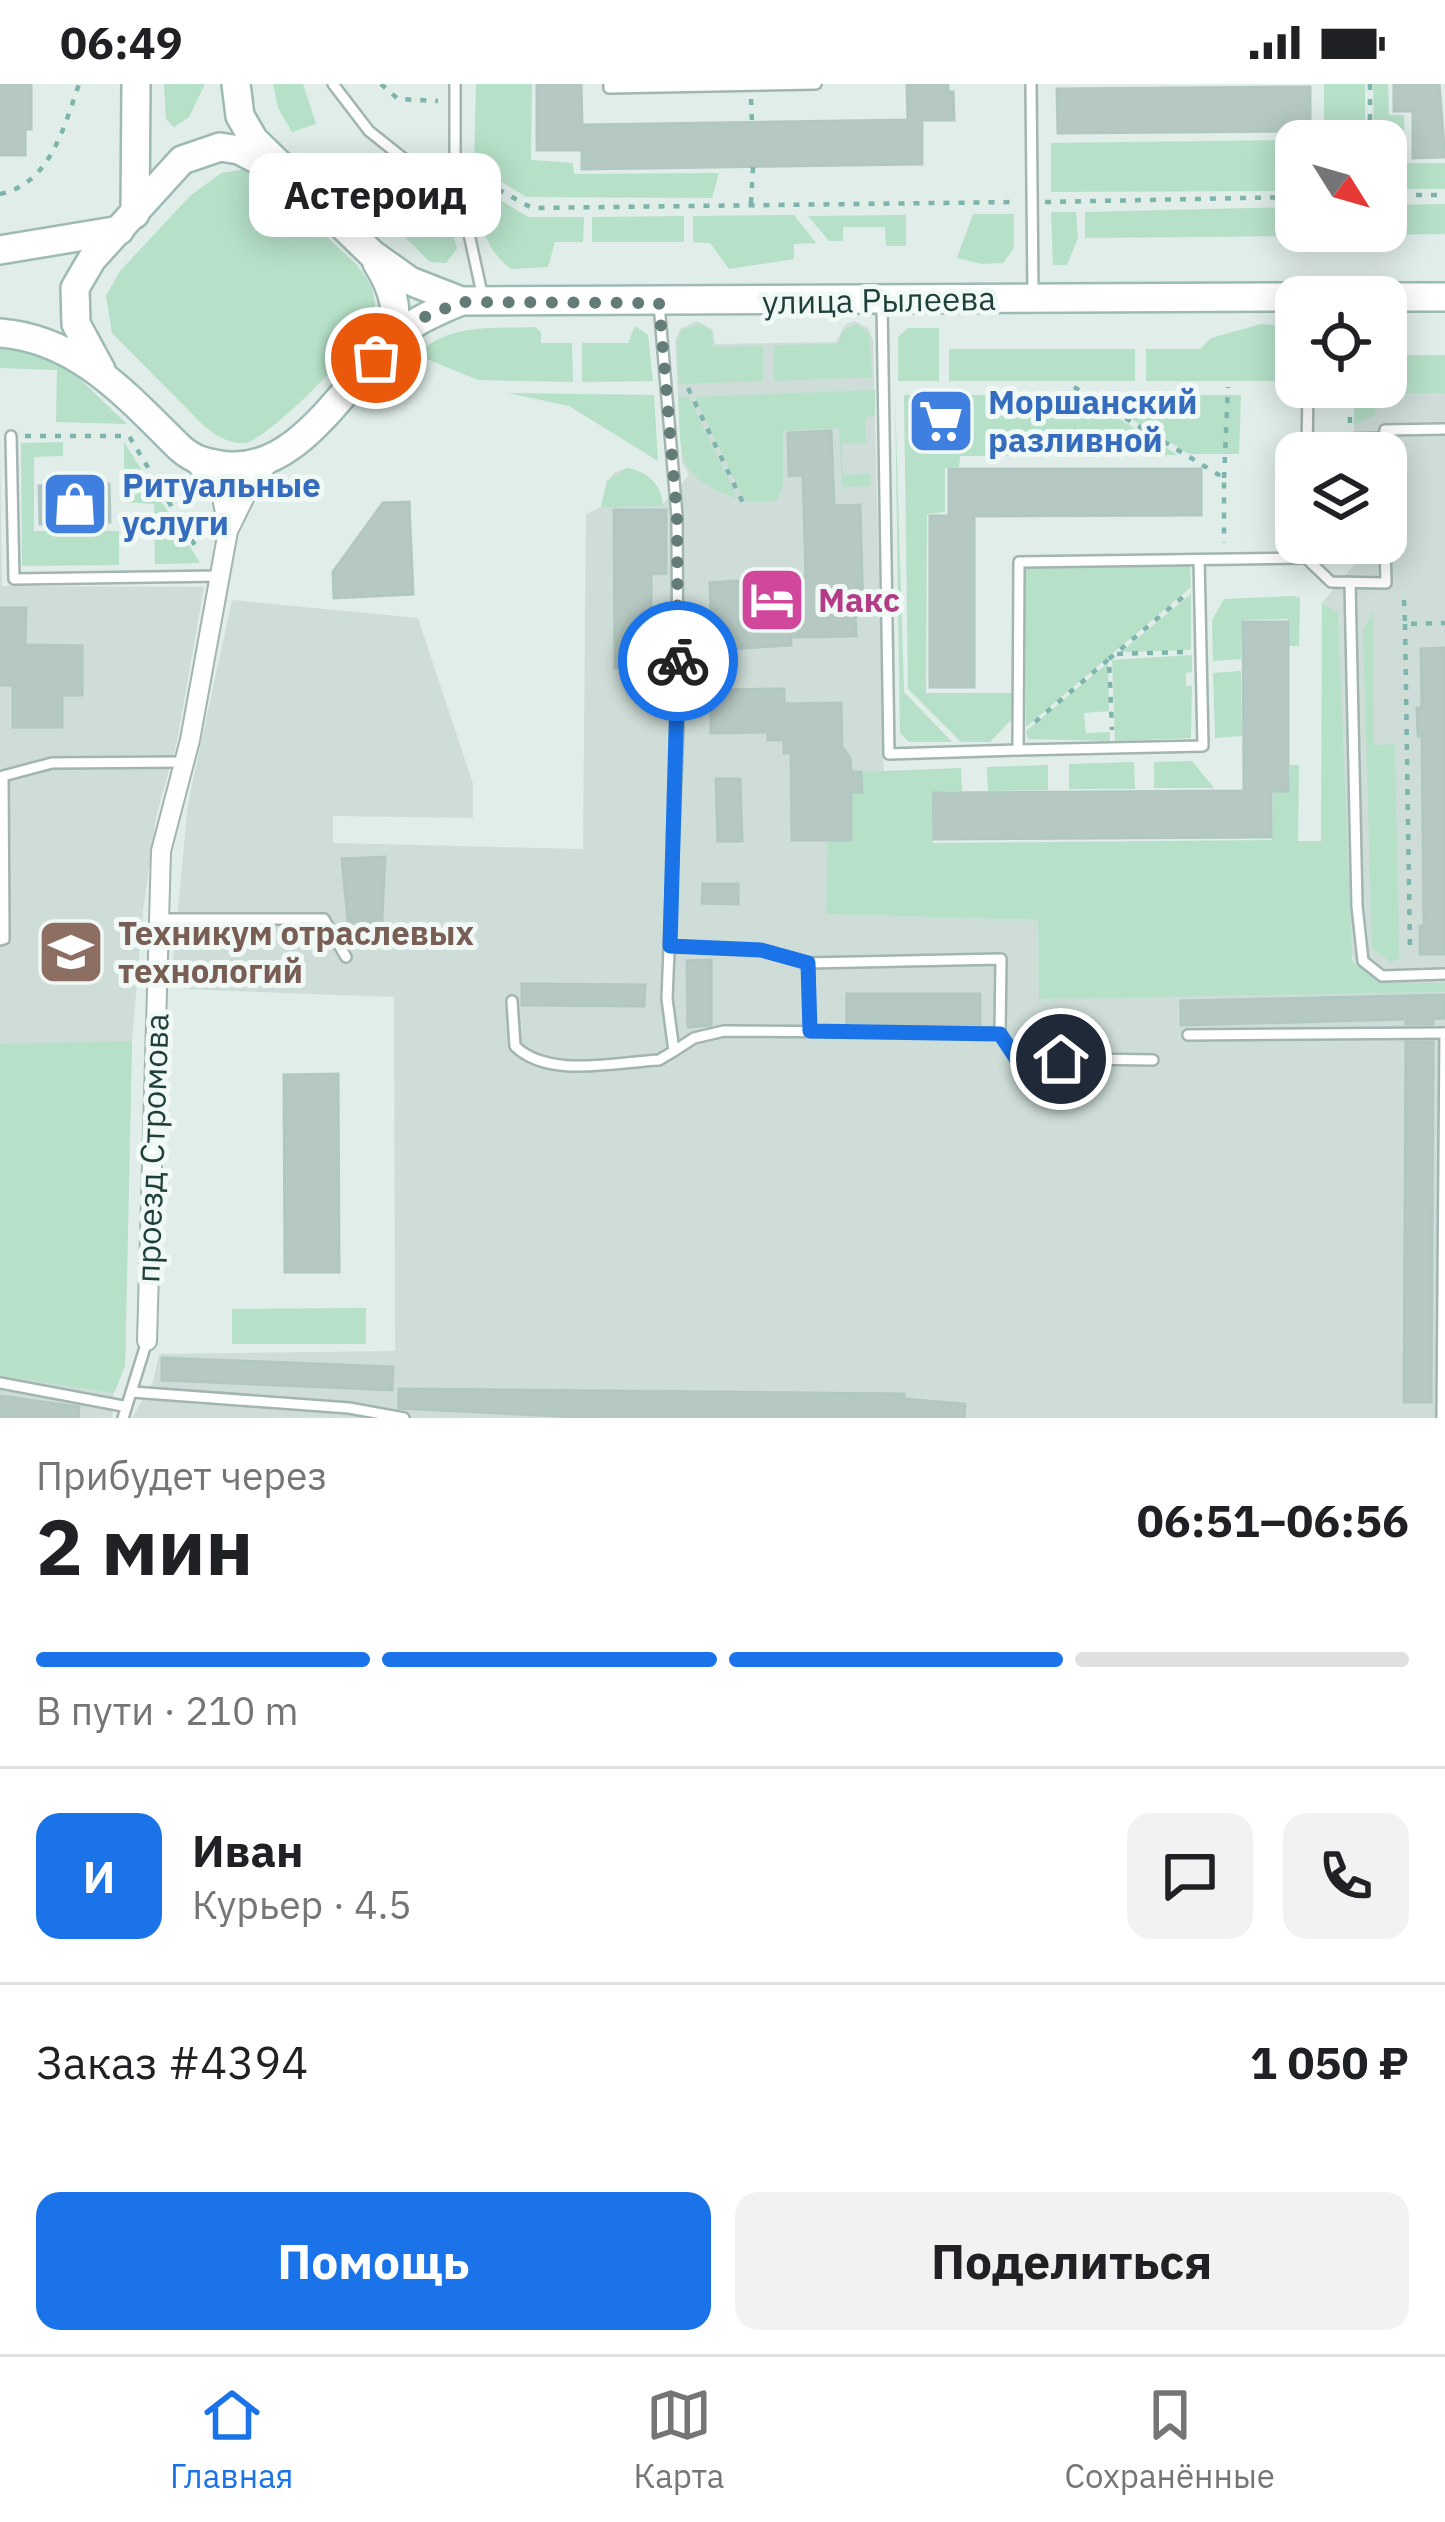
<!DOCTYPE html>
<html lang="ru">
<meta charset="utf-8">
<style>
body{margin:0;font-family:"IBM Plex Sans",sans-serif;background:#f2f2f2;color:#202124;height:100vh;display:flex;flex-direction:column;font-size:45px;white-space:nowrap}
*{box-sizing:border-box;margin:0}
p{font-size:39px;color:#757577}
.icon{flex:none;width:66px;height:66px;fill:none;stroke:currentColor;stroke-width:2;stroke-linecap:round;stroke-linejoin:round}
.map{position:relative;height:1334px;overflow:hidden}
.sheet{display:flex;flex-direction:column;background:#fff;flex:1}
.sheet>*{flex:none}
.needle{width:78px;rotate:127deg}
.controls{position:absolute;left:1275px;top:36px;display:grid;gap:24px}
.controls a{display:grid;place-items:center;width:132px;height:132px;border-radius:24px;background:#fff;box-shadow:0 6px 30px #0003;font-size:60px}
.pin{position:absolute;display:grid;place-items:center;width:102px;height:102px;color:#fff;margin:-51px;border:6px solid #fff;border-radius:50%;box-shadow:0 3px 12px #0007}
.courier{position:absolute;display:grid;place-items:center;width:120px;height:120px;margin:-60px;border:9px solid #1a73e8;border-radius:50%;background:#fff;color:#222;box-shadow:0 3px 15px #0007}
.bubble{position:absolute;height:84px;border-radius:24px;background:#fff;box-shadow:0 6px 30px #0003;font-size:39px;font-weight:700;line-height:84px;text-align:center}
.summary em{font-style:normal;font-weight:700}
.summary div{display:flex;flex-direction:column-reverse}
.summary{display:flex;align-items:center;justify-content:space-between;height:204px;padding:0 36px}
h1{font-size:78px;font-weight:700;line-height:90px}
.bar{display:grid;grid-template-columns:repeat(4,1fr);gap:18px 12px;align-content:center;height:144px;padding:0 36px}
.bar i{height:15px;border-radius:9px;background:#e0e0e0}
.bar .selected{background:#1a73e8}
.bar p{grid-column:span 4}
.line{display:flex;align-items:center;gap:30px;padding:0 36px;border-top:3px solid #e0e0e0}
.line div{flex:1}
.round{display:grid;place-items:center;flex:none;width:126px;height:126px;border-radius:24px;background:#f2f2f2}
.button{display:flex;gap:24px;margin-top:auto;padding:24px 36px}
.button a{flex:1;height:138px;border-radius:24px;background:#1a73e8;color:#fff;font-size:48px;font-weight:700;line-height:138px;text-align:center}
.button a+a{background:#f2f2f2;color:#202124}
.status{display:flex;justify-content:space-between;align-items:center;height:84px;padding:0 60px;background:#fff;direction:ltr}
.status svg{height:33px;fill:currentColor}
.dock{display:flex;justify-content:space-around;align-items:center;height:168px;border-top:3px solid #e0e0e0;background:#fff;font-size:33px;color:#757577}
.dock a{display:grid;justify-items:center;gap:6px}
.dock .selected{color:#1a73e8}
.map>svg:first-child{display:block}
.built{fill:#ceddd8}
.green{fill:#b6e0c8}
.building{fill:#b5c8c2;stroke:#b2c7c1;stroke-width:3}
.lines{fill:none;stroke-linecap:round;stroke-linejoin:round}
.lane-casing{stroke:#a2b5b1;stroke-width:14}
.street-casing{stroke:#a2b5b1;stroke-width:22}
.secondary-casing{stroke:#9dbab4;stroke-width:32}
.path{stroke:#7db4ab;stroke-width:4.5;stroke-dasharray:6 9;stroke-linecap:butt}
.lane{stroke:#fff;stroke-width:9}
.street{stroke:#fff;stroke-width:18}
.secondary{stroke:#fff;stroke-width:27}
.done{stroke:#637c78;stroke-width:12;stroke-dasharray:0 21.6}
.route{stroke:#1a73e8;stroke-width:15}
.labels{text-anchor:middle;stroke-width:10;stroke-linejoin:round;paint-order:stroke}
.street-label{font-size:33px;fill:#1f3f3b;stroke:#f1f9f6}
.shop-label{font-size:33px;font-weight:bold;fill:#366cbe;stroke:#f1f9f6;text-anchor:start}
.hotel-label{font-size:33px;font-weight:bold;fill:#b23c85;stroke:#f1f9f6;text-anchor:start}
.education-label{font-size:33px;font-weight:bold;fill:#785e54;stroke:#f1f9f6;text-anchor:start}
</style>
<div class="status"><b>06:49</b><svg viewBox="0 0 49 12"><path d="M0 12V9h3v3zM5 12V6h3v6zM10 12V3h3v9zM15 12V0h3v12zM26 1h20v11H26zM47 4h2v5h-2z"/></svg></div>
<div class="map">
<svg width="1445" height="1334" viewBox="0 0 1445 1334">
<rect width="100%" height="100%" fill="#e0ede9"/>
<!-- built -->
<g class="built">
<path d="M697 237 713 246 715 260 836 258 845 241 854 237 868 244 873 256 886 775 826 830 1038 836 1039 914 1445 908V1334H132L153 1298 159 1270 395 1267 394 913 184 905 173 877 188 719 232 516 418 534 473 700V734L333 732V759L583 765 586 430 601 423 607 397 615 388 627 384 647 391 663 420 689 391 682 379 675 257 680 245Z"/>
<path d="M1386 271H1445V899H1379L1359 886 1349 865 1338 529 1322 519 1358 476V459H1386V369H1355L1354 341 1355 303H1386Z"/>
<path d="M0 357 2 502 204 503 177 657 156 733 143 827 132 957 125 1282 114 1309 112 1334H0Z"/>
</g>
<!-- green -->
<g class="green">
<path d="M164 0H205L189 33 174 43 166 35Z"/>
<path d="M273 0H303L316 40 292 48 278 24Z"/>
<path d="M476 0H532L531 76 573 79 574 90 719 89 712 114 526 113 474 81Z"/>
<path d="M1324 0H1365V57H1306L1324 55Z"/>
<path d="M1373 0H1388L1389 31H1404L1405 79H1445V105H1386V57H1374Z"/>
<path d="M1296 56V107L1051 108V59Z"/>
<path d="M245 85 270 101 356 180C368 195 378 210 374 230 370 253 267 358 244 359 228 360 215 351 203 341L112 249 106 212 120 187 190 112 221 89Z"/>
<path d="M381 93 451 143 457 165 446 179 430 178 366 115Z"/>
<path d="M474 100 528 133H584L583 158H555L548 183 511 185C486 167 474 129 474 100Z"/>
<path d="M1445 120V150L1374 151V147H1386V121Z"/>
<path d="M1296 123 1295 152 1085 154V128Z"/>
<path d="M1051 128H1076L1078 154 1067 181H1053Z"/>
<path d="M973 130H1014V164L1003 179 982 180 957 174Z"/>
<path d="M794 131 816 159 794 160V175L729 185 710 159 693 158V132Z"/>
<path d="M906 131V162H886L885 143H843V157H829L808 132Z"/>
<path d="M684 132V158H592V133Z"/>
<path d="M702 240 711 247 713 263 763 262V297L679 300 677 258 682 246Z"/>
<path d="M857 240 869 250 872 293 774 297V261L838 260 844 246Z"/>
<path d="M1261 240 1283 242 1292 251V256L1285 257V297H1146V265H1200L1211 254Z"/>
<path d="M635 242 648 251 653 297 582 298V259H628Z"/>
<path d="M535 243 541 248V259H572L573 298 478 296 417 271C448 239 492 245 535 243Z"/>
<path d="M908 244H939V297H898V253Z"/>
<path d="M0 256 65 281 127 340 56 338 57 286 0 284Z"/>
<rect x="949" y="265" width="186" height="32"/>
<path d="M1386 271H1445V309L1378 310 1374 332 1354 341 1355 303H1386Z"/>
<path d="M875 306V332L865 333 866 359 842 360 843 391 870 390 871 402 842 403 839 344 783 347V402L776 417H745L695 313Z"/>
<path d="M508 309 654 311 658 377 569 322Z"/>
<path d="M895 311 904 608 952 658H909L900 649Z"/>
<path d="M904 311H1081L1178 371 960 372 959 383 945 384V428L927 430 926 609H1012V635L990 658H961L908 605Z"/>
<path d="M1092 311H1241L1239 370H1189Z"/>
<path d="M678 313H689L737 414C674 393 682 373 678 313Z"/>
<path d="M63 358V372L34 373V447H119V481L22 482 21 359Z"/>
<path d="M124 358 200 479 155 480 154 420 124 418Z"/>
<path d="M627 384C646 387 662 400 663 422L601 423 607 397Z"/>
<path d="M1190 482 1191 503 1026 643 1025 484Z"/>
<path d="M1191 510V566L1121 568Z"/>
<path d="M1293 512 1300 514 1299 562H1289L1288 535 1242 536 1241 575 1213 577 1212 536 1224 515Z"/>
<path d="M1322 519 1338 529 1352 876 1379 899H1445V908L1039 915 1038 836 826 830 828 756 851 755V708L861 707V688L961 684 962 707 931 708 933 759 1272 756 1273 708H1289L1290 681H1299L1298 757H1321Z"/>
<path d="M1373 528 1374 661 1395 660 1399 875 1391 878 1372 864 1363 546Z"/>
<path d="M1192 571V588L1186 589V602H1192L1191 654 1115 657 1112 576Z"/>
<path d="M1108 579 1109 627 1084 629 1086 649 1110 648V657L1028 655 1026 647Z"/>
<path d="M1241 587 1242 652 1215 654 1213 589Z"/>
<path d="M1192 677 1214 704H1154V678Z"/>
<path d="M1134 678 1135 705H1069V680Z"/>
<path d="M1048 681V706L988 707 987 683Z"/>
<path d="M132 957 125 1282 114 1309 0 1292V960Z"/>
<path d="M366 1224V1260H232V1225Z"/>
</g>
<!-- building -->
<g class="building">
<path d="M0 0H31V45H25V71H0Z"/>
<path d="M537 0H581L582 41 908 36 907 0H948V8H953L954 36H922V80L582 85V66H537Z"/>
<path d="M1394 0H1439L1445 73 1413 74V27H1394Z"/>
<path d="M1310 3V47L1058 49 1057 5Z"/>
<path d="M962 323V344L927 345 926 324Z"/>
<path d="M831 347 834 422 860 421 863 528H855L856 552 790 553 791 561 712 566 710 499 806 492 803 391 789 392 788 349Z"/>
<path d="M949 385H1201V431L974 432V603H930V432H949Z"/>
<path d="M109 400 110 438 40 440 39 402Z"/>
<path d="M409 418 413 510 334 514 333 488 383 419Z"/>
<path d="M614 426H666V489L651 490V583L615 584Z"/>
<path d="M0 524H26L25 561 82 562V611H62V643H13V601H0Z"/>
<path d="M1243 538H1288V707H1271V753L934 755 933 709 1244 707Z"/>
<path d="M1445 564V870H1420V842H1424L1422 652H1418L1417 624H1422L1421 565Z"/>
<path d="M784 605V620L841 619 842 663 850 674 851 688H861L862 708H851V756H792L791 669H784V656H768V648L711 649V606Z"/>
<path d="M716 695H740L742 757H718Z"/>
<path d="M385 773 381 855 350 856 342 775Z"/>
<path d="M703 800H738V820L702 819Z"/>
<path d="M711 876V941L688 943 687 877Z"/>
<path d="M522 900 645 901 644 922 522 921Z"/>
<path d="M847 910H980V940L847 939Z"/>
<path d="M1445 911V934L1433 935V940H1406V935L1181 941V917Z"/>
<path d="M1406 958H1433L1431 1318H1404Z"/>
<path d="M338 990 339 1188H285L284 991Z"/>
<path d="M162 1274 393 1283 392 1306 162 1296Z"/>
<path d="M399 1305 904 1310V1315L965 1320 964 1334H600L399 1324Z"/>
<path d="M0 1312 79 1323 78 1334H0Z"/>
</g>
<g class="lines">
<!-- lane casing -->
<g class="lane-casing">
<g id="lane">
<path d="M333 0 369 47 423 90 455 86"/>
<path d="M455 0V86L483 214"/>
<path d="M609 0V4L816 0"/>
<path d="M1031 0 1033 211"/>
<path d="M882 220 889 670 1018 666 1019 478 1306 474V459"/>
<path d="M11 352 14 495 220 492"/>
<path d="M1384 354 1385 346 1445 345"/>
<path d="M1308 356 1384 354 1385 369"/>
<path d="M1307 369 1308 303"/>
<path d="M1306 474 1331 498 1386 499 1385 459"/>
<path d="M1350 500 1357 822 1363 877 1382 892 1445 890"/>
<path d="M1018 666 1203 662 1199 476"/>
<path d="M159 835H324L346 873"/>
<path d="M0 856 4 855 3 692 52 679 182 678"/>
<path d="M670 862 761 866 808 879 1001 875 1000 949 1016 974 1153 976"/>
<path d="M808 879 810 947"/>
<path d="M512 917 515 962C548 995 616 978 659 976L674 967 667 915 678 644 677 432 659 220"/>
<path d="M1188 951 1445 949"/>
<path d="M674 967 694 954 724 947 1000 949"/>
<path d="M0 1299 123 1322"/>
<path d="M132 1308 349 1324 404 1334"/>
<path d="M123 1334 147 1257"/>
<path d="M1442 1334 1445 949"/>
</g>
</g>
<!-- street casing -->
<g class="street-casing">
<g id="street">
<path d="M193 376 222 413 228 445"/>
<path d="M147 1257 161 767 190 656 228 447 252 398 270 378"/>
</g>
</g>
<!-- secondary casing -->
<g class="secondary-casing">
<g id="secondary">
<path d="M236 0 240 32 254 56 372 170 410 197 461 217 1296 213"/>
<path d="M135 130 136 0"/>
<path d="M0 166 120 146"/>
<path d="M377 179C394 207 401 228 388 259"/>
<path d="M1386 213H1445"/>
<path d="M0 249C78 255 127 312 180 364 194 376 203 378 221 381 296 393 342 303 390 258 411 238 435 228 461 217"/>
<path d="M101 286 76 240 75 204 92 175 182 76 220 63 239 66 266 80"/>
</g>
</g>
<!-- path -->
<g class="path">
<path d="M381 0 398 15 438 17"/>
<path d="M1370 0V57"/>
<path d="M751 15 752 38"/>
<path d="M472 91 532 124 1016 118"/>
<path d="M0 110C50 100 64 43 79 0"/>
<path d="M1386 111H1445"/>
<path d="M1045 118 1296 113"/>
<path d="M751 119 753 83"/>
<path d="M1074 303 1224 394V459"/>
<path d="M1349 303 1350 339"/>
<path d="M688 304 744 421"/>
<path d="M25 352H129L196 463H202"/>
<path d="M1224 394 1228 303"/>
<path d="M1353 459V483"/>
<path d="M1404 516 1405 540 1445 539"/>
<path d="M1405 540 1410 869"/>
<path d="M1117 570 1183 568"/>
<path d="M1109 575 1183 513"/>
<path d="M1035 638 1109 575 1112 646"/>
</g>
<!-- lane -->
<use href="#lane" class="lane"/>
<!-- street -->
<use href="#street" class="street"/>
<!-- secondary -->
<use href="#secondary" class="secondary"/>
</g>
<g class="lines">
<!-- done -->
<path class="done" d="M376 274 415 237 461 218 659 219 677 432 678 577"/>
<!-- route -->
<path class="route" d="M678 577 670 862 761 866 808 879 810 947 1000 950 1016 974 1061 975"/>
</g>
<!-- icons -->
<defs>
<g id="supermarket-square" transform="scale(3.45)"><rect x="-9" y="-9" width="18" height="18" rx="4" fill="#3f7fe0" stroke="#f1f9f6"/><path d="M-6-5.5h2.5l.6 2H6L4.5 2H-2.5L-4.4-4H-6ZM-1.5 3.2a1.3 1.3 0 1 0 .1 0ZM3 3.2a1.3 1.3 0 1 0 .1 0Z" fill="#fff"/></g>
<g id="shop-square" transform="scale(3.45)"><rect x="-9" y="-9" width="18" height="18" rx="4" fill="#3f7fe0" stroke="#f1f9f6"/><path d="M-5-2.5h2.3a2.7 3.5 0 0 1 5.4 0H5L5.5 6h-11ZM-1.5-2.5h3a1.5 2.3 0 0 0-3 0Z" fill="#fff"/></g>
<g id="hotel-square" transform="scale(3.45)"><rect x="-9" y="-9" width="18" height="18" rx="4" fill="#d1479c" stroke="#f1f9f6"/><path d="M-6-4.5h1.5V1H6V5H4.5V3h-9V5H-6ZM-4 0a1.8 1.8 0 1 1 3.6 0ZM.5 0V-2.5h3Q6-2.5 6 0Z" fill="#fff"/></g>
<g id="university-square" transform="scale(3.45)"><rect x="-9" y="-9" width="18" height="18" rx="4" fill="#8d6e63" stroke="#f1f9f6"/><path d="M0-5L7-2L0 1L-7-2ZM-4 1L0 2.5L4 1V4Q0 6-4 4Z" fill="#fff"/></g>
</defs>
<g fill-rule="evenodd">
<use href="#supermarket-square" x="941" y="337"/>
<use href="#shop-square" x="75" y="420"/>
<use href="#hotel-square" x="772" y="516"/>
<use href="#university-square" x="71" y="868"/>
</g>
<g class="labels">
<!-- street labels -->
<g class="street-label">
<text transform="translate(879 216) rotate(-1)" y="12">улица Рылеева</text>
<text transform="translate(152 1064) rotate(-88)" y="12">проезд Стромова</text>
</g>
<!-- shop labels -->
<g class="shop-label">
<text x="988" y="330">Моршанский<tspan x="988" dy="38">разливной</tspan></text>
<text x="122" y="413">Ритуальные<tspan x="122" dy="38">услуги</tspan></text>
</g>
<!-- hotel labels -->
<g class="hotel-label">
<text x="818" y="528">Макс</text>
</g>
<!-- education labels -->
<g class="education-label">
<text x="118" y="861">Техникум отраслевых<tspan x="118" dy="38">технологий</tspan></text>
</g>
</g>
</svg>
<div class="controls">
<a><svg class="needle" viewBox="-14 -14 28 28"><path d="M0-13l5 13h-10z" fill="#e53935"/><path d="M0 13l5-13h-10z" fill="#757577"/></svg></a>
<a><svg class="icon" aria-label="locate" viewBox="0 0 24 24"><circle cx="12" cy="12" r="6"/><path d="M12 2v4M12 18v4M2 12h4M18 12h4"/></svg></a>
<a><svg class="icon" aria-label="layers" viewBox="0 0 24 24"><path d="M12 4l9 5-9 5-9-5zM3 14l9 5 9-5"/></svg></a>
</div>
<div class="pin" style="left:376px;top:274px;background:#ea580c"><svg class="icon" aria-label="bag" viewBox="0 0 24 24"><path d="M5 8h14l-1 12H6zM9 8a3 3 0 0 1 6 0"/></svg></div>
<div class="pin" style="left:1061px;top:975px;background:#1f2937"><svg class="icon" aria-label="home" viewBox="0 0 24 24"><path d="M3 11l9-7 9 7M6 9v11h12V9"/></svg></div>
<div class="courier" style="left:678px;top:577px"><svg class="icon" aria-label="bike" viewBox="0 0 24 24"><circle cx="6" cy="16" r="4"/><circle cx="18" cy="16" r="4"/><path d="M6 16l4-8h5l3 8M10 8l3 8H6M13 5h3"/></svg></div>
<div class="bubble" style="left:249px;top:69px;width:252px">Астероид</div>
</div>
<section class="sheet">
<div class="summary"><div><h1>2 мин</h1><p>Прибудет через</p></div><em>06:51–06:56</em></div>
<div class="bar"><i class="selected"></i><i class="selected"></i><i class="selected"></i><i></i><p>В пути · 210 m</p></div>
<div class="line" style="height:216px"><b class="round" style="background:#1a73e8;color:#fff">И</b><div><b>Иван</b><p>Курьер · 4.5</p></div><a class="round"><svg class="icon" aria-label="chat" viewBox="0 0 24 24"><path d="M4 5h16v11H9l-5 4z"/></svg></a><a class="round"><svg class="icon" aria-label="phone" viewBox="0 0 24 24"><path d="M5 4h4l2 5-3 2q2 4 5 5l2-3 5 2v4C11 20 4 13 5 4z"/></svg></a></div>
<div class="line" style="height:156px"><div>Заказ #4394</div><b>1 050 ₽</b></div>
<div class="button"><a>Помощь</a><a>Поделиться</a></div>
</section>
<nav class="dock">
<a class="selected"><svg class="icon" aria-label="home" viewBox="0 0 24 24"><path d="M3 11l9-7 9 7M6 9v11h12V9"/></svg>Главная</a>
<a><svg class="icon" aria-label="map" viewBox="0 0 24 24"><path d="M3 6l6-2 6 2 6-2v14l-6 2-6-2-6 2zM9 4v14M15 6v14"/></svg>Карта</a>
<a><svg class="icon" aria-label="saved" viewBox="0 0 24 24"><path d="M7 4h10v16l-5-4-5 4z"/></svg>Сохранённые</a>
</nav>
